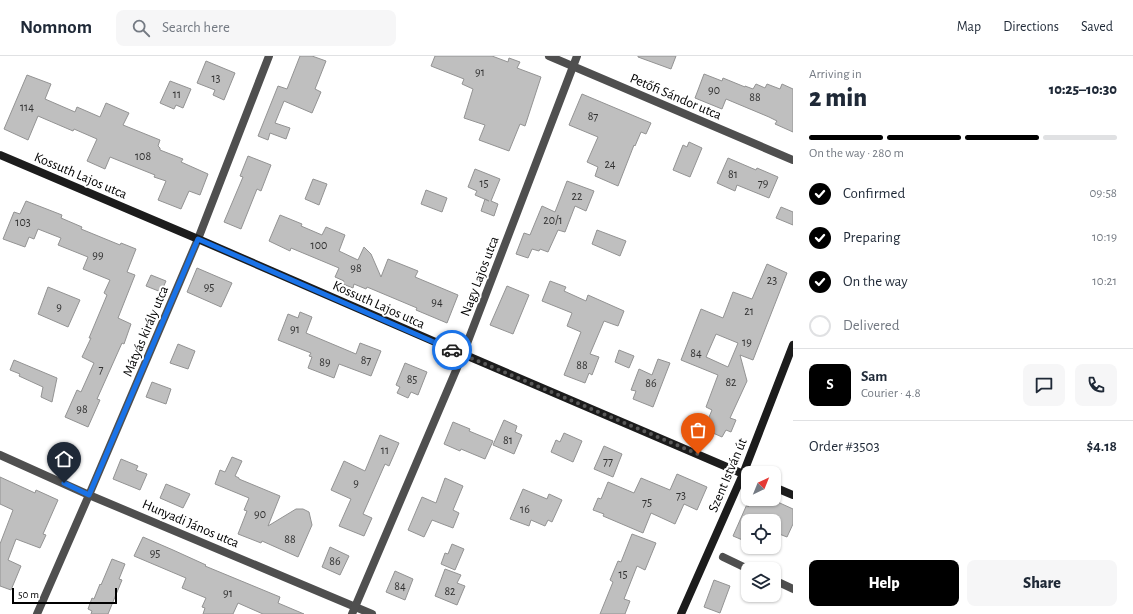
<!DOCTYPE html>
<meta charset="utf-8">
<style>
body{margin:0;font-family:"Alegreya Sans",sans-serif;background:#f6f6f7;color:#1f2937;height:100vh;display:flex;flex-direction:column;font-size:15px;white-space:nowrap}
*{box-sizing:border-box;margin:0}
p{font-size:13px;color:#747a83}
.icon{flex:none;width:22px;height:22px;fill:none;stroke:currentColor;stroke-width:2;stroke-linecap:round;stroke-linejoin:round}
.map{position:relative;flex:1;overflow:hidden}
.panel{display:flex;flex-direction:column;background:#fff;width:340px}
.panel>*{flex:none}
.needle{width:26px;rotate:43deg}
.controls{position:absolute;left:741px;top:410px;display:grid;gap:8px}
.controls a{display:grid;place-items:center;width:40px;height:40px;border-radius:8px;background:#fff;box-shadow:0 1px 3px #0004;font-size:20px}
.scale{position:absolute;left:12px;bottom:10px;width:105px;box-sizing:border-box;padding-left:4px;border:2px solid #000;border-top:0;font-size:11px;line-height:14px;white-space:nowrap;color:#000;-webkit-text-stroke:3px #fff;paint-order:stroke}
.pin{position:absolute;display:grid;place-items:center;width:34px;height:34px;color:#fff;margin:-41px -17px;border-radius:50% 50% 50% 0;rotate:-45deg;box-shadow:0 0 4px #0007}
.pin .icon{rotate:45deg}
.courier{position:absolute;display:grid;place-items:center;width:40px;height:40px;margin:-20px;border:3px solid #1a73e8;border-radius:50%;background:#fff;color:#222;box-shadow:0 1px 5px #0007}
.head em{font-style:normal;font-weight:800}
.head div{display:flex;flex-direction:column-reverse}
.head{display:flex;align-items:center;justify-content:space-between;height:68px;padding:0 16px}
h1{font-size:26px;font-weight:800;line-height:30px}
.bar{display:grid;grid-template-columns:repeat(4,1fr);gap:6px 4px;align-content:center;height:48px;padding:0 16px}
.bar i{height:5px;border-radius:3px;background:#e0e1e3}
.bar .active{background:#000}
.bar p{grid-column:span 4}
.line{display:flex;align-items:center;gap:10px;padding:0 16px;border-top:1px solid #e0e1e3}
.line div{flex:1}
.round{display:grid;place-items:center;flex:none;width:42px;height:42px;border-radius:8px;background:#f6f6f7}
ol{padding:0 16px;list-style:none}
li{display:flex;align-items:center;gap:12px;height:44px}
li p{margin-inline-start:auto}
li .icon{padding:4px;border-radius:50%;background:#000;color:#fff;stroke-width:4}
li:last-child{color:#747a83}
li i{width:22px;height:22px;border:2px solid #e0e1e3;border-radius:50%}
.action{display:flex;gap:8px;margin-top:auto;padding:8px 16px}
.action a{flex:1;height:46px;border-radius:8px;background:#000;color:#fff;font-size:16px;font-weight:800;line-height:46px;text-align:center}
.action a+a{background:#f6f6f7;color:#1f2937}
header{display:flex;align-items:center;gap:24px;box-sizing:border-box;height:56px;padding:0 20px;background:#fff;border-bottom:1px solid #e0e1e3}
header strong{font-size:19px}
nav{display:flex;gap:22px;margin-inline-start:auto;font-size:14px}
.search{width:280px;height:36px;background:#f6f6f7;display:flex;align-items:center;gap:10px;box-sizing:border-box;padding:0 14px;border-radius:8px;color:#747a83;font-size:15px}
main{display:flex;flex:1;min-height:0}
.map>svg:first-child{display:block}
.building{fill:#bfbfbf;stroke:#939393;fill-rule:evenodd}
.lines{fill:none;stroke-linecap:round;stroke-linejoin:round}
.street{stroke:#4f4f4f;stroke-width:8}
.secondary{stroke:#1c1c1c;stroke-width:8}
.done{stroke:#595959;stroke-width:4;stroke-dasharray:0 7.2}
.route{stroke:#1a73e8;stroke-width:5}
.labels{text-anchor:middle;stroke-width:4;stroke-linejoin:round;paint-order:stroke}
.number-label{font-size:12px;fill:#303030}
.street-label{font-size:14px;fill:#000;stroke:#fff}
</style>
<header>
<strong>Nomnom</strong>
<div class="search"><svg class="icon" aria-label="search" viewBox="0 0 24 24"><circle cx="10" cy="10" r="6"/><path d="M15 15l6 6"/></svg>Search here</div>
<nav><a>Map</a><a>Directions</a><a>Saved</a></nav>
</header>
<main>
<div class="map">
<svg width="793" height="558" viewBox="0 0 793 558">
<rect width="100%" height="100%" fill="#fff"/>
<!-- building -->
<g class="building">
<path d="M300 0H312L326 5 315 33 321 36 312 57 284 45 275 67 290 72 286 83 270 77 268 84 258 80 278 30 287 33Z"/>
<path d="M435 0H492L508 6 509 2 520 6 517 12 541 21 525 70 520 68 509 95 479 84 485 69 464 62 473 33 462 28 464 23 431 10Z"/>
<path d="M638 0H676L671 13 638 1Z"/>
<path d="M206 5 235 17 224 44 213 39 215 34 197 27Z"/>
<path d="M704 18 722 25 723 22 745 31V30L753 33 756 28 765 32 767 28 780 33 782 28 793 33V76L775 68 777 65 769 61 726 43 722 53 695 42Z"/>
<path d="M27 19 51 28 45 43 75 56 77 51 100 61 106 47 129 57 123 69 160 84 158 90 160 92V94L183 103 181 106 208 118 200 139 189 135 181 153 158 144 166 125 154 121 155 119 110 101 105 113 87 105 97 83 74 73 73 75 38 60 28 84 4 73Z"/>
<path d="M170 25 191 33 183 52 176 49 174 53 160 47Z"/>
<path d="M582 38 651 67 646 78 641 76 635 90 634 89 618 130 595 120 598 111 587 106 598 81 569 69Z"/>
<path d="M689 86 702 92 690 121 673 114 683 89 687 91Z"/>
<path d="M248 100 271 109 261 135 257 133 241 173 224 166 243 121 240 120Z"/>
<path d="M728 102 756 114 757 112 778 121 769 142 737 129 735 135 717 127Z"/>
<path d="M475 113 500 123 491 145 498 148 494 160 481 155 485 143 489 145 475 139 477 135 468 131Z"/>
<path d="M313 123 327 128 319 149 305 143Z"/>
<path d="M567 125 594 135 586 155 575 150 565 176 558 174 548 196 540 193 539 195 532 193 528 202 516 198 524 177 530 179 542 150 555 156Z"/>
<path d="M426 134 447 142 442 156 421 148Z"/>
<path d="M26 145 62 159 61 162 82 171 81 173 120 189 121 187 136 193 127 216 135 219 118 262 131 268 124 288 122 287 97 343 100 344 88 371 65 361 77 334 81 336 94 307 82 301 91 282H89L107 239 104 237 110 224 83 213 88 201 58 189 61 182 38 173 34 183 29 181 25 191 3 183 14 156 20 158Z"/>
<path d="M781 151 793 156V169L776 162Z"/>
<path d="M280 159 302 168 301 170 322 179 326 171 345 179 339 195 358 204 364 191 371 198 381 221 388 203 418 215 415 221 458 239 447 267 416 254 417 252 367 231 366 233 354 228 353 232 343 228 344 225 335 221 339 212 291 192 290 195 269 185Z"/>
<path d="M597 174 626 185 620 200 592 188Z"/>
<path d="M767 208 787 217 753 304 740 299 747 325 730 362 736 364 731 376 726 374 722 381 704 373 712 354 706 351 718 319 681 304 701 253 723 262 733 236 752 243ZM716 278 738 287 728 311 706 301Z"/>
<path d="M197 212 232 227 221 251 187 236Z"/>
<path d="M151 219 166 225 161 236 146 230Z"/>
<path d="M550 225 566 231 564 235 586 245 588 239 624 255 618 270 604 265 590 298 599 301 592 319 589 317 585 327 564 319 581 276 567 270 572 257 542 245Z"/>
<path d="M507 230 529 239 513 278 490 269Z"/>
<path d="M48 231 80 244 68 271 38 258Z"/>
<path d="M300 256 312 261 306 277 356 298 360 287 381 295 371 320 339 308 334 322 308 312 312 301 309 300 311 297 278 284 288 258 298 262Z"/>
<path d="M178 288 195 295 188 313 170 307Z"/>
<path d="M619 294 634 300 629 312 615 306Z"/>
<path d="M658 303 670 307 653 351 633 343 636 335 631 334 639 313 652 319Z"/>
<path d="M14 304 57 322 52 346 41 341 43 331 19 320 20 318 10 314Z"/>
<path d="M405 307 427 316 418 339 411 336 408 342 397 337 400 331 396 329Z"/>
<path d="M152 326 171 333 166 348 146 341Z"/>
<path d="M504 364 517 370 515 376 522 379 514 398 493 389Z"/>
<path d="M453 366 470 373 469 375 493 385 485 403 461 393 460 395 444 388Z"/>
<path d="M564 377 582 385 573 406 551 396 556 384 560 386Z"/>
<path d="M380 379 399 387 389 410 385 408 363 458 372 462 364 480 339 470 351 443 331 434 344 405 365 415Z"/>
<path d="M604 390 622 398 613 421 594 413Z"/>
<path d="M232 401 242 405 235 420 239 422V423L280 440 268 470 296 453H303L309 456 312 469 298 501 262 485 261 487 238 478 247 455 244 454 249 442 215 428 220 414 225 416Z"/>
<path d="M121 403 138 410 136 414 147 418 140 434 113 423Z"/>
<path d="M677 418 707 431 697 454 684 448 675 468 651 457 643 477 603 460 604 458 593 454 598 442 601 443 608 426 634 437 641 422 670 434Z"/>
<path d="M0 421 35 437 36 434 58 444 43 478 46 479 40 492 16 483 8 504 21 510 11 534 0 530V488L13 454 0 448Z"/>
<path d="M445 422 463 430 453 454 459 457 453 472 432 464 424 481 408 474 422 441 436 447Z"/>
<path d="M166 428 190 438 183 452 160 442Z"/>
<path d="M523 433 547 443 549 438 562 444 552 466 548 464 545 470 531 464 529 470 510 463Z"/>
<path d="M752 443H771L793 453V468L787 481 774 476V465H748V477L745 485 733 480 748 446V451Z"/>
<path d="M632 478 656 487 645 514 637 510 624 543 630 545 625 558H600L613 526 610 524 618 505 621 506Z"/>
<path d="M143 481 173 494 206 509 205 510 280 541 278 547 304 558H263L238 547 233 558H203L205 552 202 551 206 542 182 532 186 522 134 500Z"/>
<path d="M452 488 464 493 455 514 441 508 445 497 448 498Z"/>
<path d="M330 491 349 500 340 519 322 511Z"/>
<path d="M112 503 125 508 119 523 122 524 108 558H91L92 555 88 553 92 542 94 543 100 528 101 529Z"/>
<path d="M445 513 461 519 457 527 465 530 457 549 435 540Z"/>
<path d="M395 515 413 523 405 544 386 536Z"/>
<path d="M714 524 730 530 720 557 704 551Z"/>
</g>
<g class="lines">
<!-- street -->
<g class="street">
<path d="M549 0 793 104"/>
<path d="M0 399 89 439 372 558"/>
<path d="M723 501 748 513"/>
<path d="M774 524 793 533"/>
<path d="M37 558 89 439 198 183 269 0"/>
<path d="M352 558 463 298 577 0"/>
</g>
<!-- secondary -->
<g class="secondary">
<path d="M0 99 198 183 463 298 748 420"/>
<path d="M774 431 793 439"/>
<path d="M681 558 743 418 793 289"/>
</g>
</g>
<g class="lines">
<!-- done -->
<path class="done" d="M452 294 698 398"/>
<!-- route -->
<path class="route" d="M64 427 89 439 198 183 452 294"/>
</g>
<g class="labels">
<!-- number labels -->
<g class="number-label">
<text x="480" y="20">91</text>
<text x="216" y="26">13</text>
<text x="714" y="38">90</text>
<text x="177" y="42">11</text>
<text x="755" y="45">88</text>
<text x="27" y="55">114</text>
<text x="593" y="64">87</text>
<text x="143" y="104">108</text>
<text x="610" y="112">24</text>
<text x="733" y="122">81</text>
<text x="484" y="131">15</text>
<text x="763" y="131">79</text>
<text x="577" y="144">22</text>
<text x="553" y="168">20/1</text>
<text x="23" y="170">103</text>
<text x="319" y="193">100</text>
<text x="98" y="203">99</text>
<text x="356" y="216">98</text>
<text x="772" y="228">23</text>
<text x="209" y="235">95</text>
<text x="437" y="250">94</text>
<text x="59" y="255">9</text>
<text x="749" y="259">21</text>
<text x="295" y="277">91</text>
<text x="747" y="290">19</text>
<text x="696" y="301">84</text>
<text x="366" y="308">87</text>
<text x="325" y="310">89</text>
<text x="582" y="313">88</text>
<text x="101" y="317">7</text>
<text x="412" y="327">85</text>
<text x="731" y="330">82</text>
<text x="651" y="331">86</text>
<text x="82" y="357">98</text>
<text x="508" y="388">81</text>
<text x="385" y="398">11</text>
<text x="608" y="409">77</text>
<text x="356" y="431">9</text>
<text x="681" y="443">73</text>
<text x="647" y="450">75</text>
<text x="525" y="457">16</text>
<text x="260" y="462">90</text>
<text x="290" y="487">88</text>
<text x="155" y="501">95</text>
<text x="335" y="509">86</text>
<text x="623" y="522">15</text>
<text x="400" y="534">84</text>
<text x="450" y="539">82</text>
<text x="228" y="541">91</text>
</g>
<!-- street labels -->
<g class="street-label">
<text transform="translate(676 40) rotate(23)" y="5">Petőfi Sándor utca</text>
<text transform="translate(81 119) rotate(23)" y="5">Kossuth Lajos utca</text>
<text transform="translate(479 220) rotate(-69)" y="5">Nagy Lajos utca</text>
<text transform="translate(379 248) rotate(24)" y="5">Kossuth Lajos utca</text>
<text transform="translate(145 275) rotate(-67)" y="5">Mátyás király utca</text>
<text transform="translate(727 419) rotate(-67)" y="5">Szent István út</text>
<text transform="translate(191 467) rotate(23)" y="5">Hunyadi János utca</text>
</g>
</g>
</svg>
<div class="controls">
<a><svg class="needle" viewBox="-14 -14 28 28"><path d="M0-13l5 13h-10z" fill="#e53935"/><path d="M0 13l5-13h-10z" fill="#747a83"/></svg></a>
<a><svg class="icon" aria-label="locate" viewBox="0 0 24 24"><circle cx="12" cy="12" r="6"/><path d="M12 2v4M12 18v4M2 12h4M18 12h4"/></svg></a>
<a><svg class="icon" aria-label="layers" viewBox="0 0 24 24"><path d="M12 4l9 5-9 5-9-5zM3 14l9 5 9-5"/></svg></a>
</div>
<div class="scale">50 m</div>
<div class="pin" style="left:698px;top:398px;background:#ea580c"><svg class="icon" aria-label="bag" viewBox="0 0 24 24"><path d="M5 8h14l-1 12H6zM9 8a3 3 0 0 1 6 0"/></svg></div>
<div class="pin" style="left:64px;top:427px;background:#1f2937"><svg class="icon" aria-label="home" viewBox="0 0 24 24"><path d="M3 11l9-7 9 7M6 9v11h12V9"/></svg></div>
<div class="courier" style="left:452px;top:294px"><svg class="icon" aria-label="car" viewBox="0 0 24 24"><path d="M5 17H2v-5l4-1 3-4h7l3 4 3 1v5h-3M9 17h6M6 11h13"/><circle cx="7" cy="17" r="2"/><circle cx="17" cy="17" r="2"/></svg></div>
</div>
<section class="panel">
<div class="head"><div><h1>2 min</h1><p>Arriving in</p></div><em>10:25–10:30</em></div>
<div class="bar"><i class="active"></i><i class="active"></i><i class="active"></i><i></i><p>On the way · 280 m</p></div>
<ol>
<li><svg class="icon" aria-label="check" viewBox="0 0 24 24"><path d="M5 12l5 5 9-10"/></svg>Confirmed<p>09:58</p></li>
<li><svg class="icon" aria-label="check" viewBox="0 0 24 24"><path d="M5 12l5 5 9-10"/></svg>Preparing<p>10:19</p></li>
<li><svg class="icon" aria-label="check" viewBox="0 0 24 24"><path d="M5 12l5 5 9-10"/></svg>On the way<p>10:21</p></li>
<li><i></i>Delivered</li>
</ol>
<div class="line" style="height:72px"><b class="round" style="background:#000;color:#fff">S</b><div><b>Sam</b><p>Courier · 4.8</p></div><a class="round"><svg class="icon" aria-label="chat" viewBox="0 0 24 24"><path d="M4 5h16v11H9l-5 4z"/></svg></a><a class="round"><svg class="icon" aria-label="phone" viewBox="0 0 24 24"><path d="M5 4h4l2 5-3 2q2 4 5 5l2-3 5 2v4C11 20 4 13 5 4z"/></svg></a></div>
<div class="line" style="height:52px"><div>Order #3503</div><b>$4.18</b></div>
<div class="action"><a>Help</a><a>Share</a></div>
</section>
</main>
